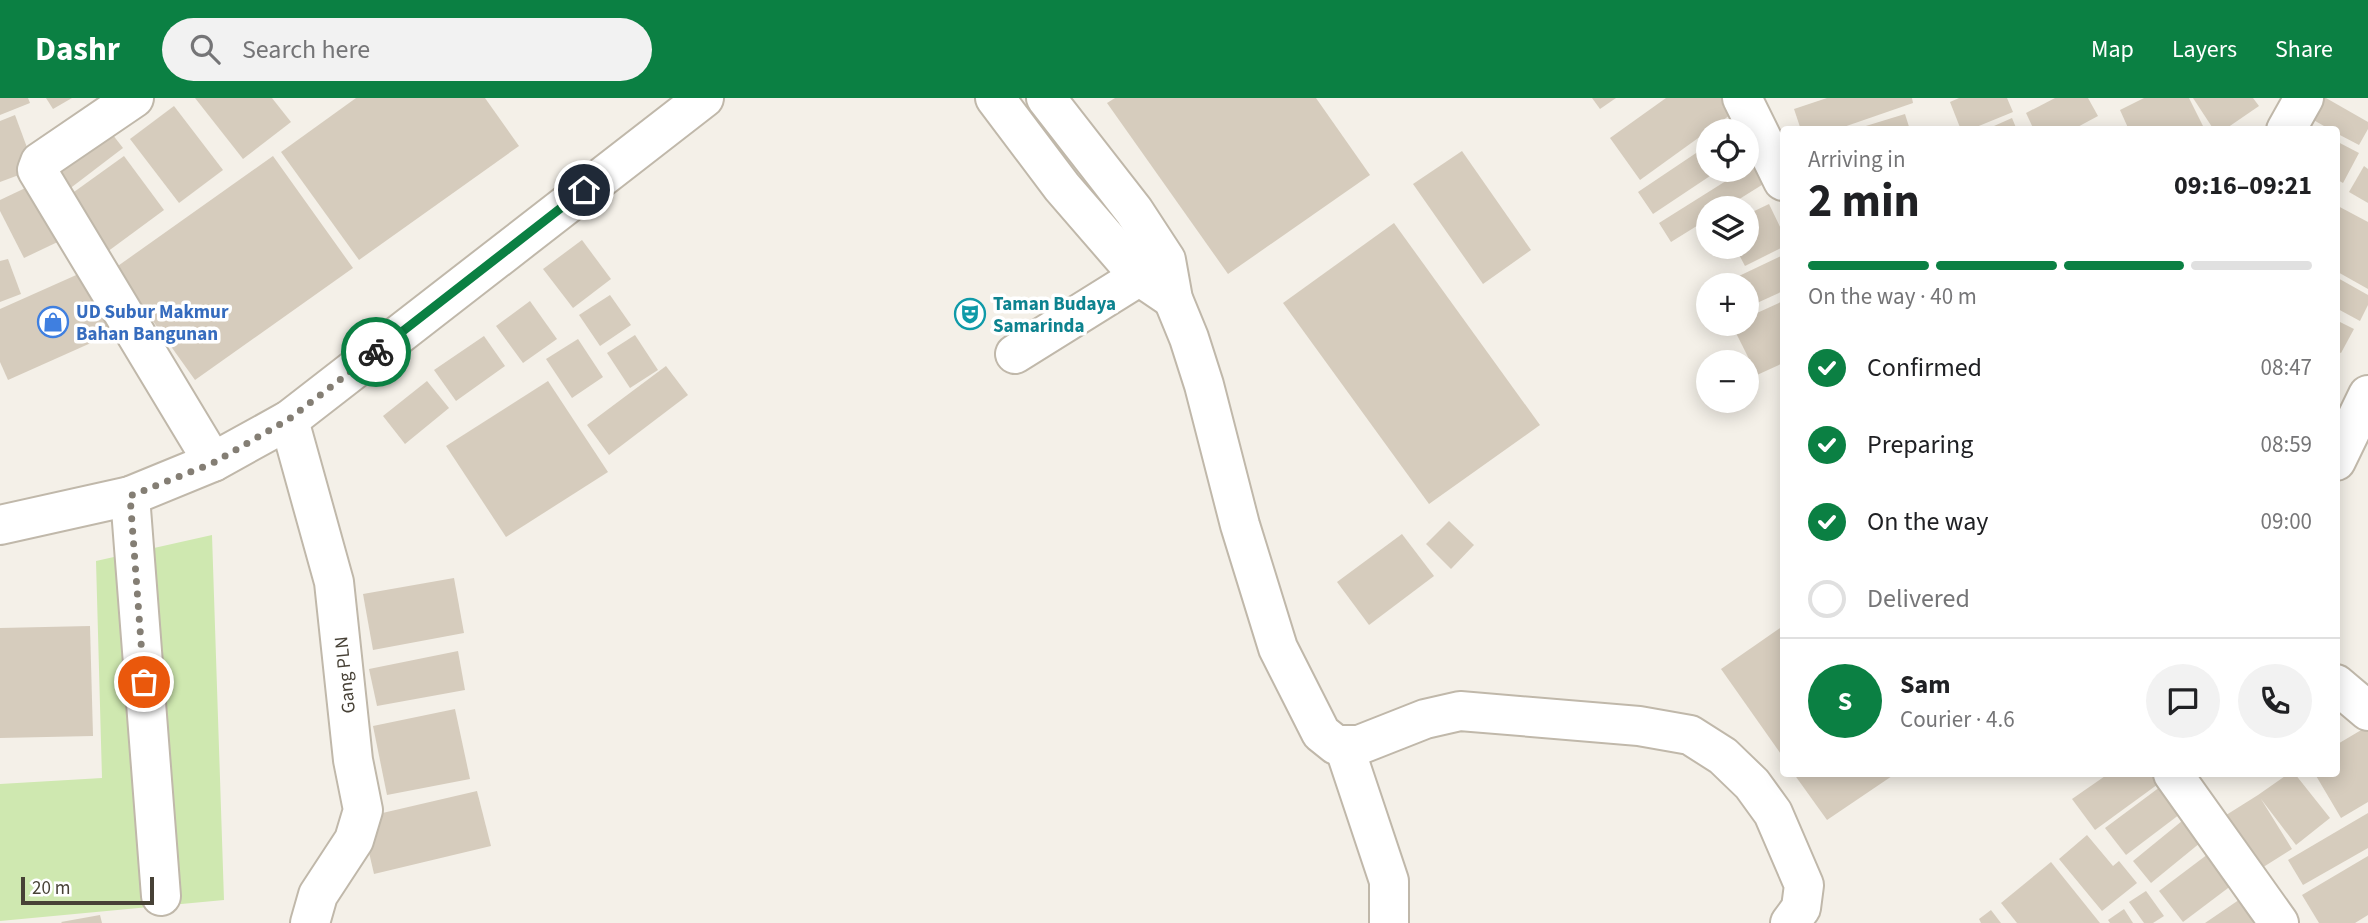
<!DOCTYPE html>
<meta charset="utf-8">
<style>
body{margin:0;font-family:"Source Sans 3",sans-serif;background:#f2f2f2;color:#202124;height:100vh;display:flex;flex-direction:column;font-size:26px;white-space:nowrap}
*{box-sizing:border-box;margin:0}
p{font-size:23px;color:#757577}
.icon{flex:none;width:38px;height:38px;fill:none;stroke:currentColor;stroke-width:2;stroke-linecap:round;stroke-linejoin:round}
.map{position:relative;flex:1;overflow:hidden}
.panel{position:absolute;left:1780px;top:28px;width:560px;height:651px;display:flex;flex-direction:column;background:#fff;border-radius:7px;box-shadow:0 4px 18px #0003}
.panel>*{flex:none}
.fabs{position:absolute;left:1696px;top:21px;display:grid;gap:14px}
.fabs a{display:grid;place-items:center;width:63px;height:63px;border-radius:50%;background:#fff;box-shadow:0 4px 18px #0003;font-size:35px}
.scale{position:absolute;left:21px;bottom:18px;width:133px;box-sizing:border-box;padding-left:7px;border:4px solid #474136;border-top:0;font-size:19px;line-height:24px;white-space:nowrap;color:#474136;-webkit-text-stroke:5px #fff;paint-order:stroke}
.pin{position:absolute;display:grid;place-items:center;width:60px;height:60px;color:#fff;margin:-30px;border:4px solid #fff;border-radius:50%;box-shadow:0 2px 7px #0007}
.courier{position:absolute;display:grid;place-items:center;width:70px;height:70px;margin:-35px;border:5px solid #0b8043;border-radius:50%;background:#fff;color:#222;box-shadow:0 2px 9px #0007}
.head em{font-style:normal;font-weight:700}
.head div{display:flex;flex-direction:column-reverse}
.head{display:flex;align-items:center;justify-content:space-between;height:119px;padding:0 28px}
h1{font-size:46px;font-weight:700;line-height:52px}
.bar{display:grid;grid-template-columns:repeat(4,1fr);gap:10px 7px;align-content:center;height:84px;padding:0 28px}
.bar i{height:9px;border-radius:5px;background:#e0e0e0}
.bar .on{background:#0b8043}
.bar p{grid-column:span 4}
.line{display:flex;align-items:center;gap:18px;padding:0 28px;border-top:2px solid #e0e0e0}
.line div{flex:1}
.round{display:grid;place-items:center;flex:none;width:74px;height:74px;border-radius:37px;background:#f2f2f2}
ol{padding:0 28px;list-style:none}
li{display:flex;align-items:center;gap:21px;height:77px}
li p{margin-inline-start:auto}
li .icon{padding:7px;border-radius:50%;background:#0b8043;color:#fff;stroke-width:4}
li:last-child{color:#757577}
li i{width:38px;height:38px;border:4px solid #e0e0e0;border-radius:50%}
header{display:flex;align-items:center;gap:42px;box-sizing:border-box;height:98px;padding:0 35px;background:#0b8043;color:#fff}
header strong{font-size:33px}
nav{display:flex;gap:38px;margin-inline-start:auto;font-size:24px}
.search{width:490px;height:63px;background:#f2f2f2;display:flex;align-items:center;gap:18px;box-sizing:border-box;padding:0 24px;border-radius:38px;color:#757577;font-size:26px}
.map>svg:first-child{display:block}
.green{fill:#cfe8b0}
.building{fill:#d6ccbd}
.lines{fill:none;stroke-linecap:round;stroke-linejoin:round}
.minor-casing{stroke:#c0b8aa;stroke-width:42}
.minor{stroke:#fff;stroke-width:38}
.done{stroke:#847e74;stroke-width:7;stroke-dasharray:0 12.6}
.route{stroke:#0b8043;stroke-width:9}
.labels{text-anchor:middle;stroke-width:7;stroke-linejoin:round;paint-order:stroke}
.culture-label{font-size:19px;font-weight:bold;fill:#0d838f;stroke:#fff;text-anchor:start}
.shop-label{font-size:19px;font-weight:bold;fill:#366cbe;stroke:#fff;text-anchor:start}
.street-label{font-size:19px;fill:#474136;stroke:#fff}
</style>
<header>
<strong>Dashr</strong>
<div class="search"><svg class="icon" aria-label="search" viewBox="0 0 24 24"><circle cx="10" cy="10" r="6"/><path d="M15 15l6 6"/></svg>Search here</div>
<nav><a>Map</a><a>Layers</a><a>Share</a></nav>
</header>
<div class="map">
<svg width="2368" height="825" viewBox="0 0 2368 825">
<rect width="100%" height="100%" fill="#f4f0e8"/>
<!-- green -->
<path class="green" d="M212 437 224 802 0 823V686L102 680 96 463Z"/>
<!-- building -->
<g class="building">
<path d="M0 0H28L30 5 0 17Z"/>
<path d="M46 0H72L53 11Z"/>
<path d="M195 0H272L291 24 243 61Z"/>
<path d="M356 0H485L519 48 359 162 281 54Z"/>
<path d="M1115 0H1316L1370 77 1228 176 1107 5Z"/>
<path d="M1592 0H1616L1600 11Z"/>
<path d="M1666 0H1728L1737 12 1640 82 1610 40Z"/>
<path d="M1827 0H1912L1913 5 1835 32H1801L1794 11Z"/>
<path d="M1959 0H2007L2013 14 1969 32H1961L1950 4Z"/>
<path d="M2055 0H2088L2098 18 2072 32H2034L2026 15Z"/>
<path d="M2144 0H2189L2205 32H2129L2120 12Z"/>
<path d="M2193 0H2253L2259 8 2224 32H2214Z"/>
<path d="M2313 0H2326L2368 24V31L2359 47 2336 35V32H2331L2303 16Z"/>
<path d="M174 8 223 72 179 105 130 41Z"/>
<path d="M1905 16 1910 32H1856V31Z"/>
<path d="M15 17 35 71 0 84V23Z"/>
<path d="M2012 20 2017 32H1985Z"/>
<path d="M106 28 123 50 64 95 47 74Z"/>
<path d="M2336 43 2359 55 2343 85 2336 81Z"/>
<path d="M1708 47V72H1719L1653 116 1638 94Z"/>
<path d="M1462 53 1531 152 1483 186 1413 86Z"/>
<path d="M124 58 164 112 107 154 67 99Z"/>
<path d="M273 58 353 170 195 282 115 170Z"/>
<path d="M1753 66 1765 85 1725 110H1708V121L1671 144 1659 125Z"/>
<path d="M2364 68 2368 71V105L2349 94Z"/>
<path d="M38 84 66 140 24 160 0 113V102Z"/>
<path d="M1769 106 1783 135V149L1745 168 1735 149H1746V117Z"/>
<path d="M2336 107 2368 124V191L2336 173Z"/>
<path d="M1394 125 1540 327 1429 406 1283 205Z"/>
<path d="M582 142 611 181 573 210 543 171Z"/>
<path d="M1783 157V193L1746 210V187H1720Z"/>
<path d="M8 161 21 196 0 204V163Z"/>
<path d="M83 174 111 236 8 282 0 264V211Z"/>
<path d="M2336 179 2368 197V207L2360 223 2336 210Z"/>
<path d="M610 197 631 227 600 248 579 217Z"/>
<path d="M530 203 557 241 523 265 496 228Z"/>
<path d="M1783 203V265L1757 277 1732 227 1746 226V220Z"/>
<path d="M2336 222 2354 231 2341 255 2336 253Z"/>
<path d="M635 237 658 272 630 290 607 255Z"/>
<path d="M484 238 505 268 456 303 434 272Z"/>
<path d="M578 241 603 279 572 300 546 261Z"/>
<path d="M666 268 688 297 609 357 587 327Z"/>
<path d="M427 283 449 310 405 346 383 318Z"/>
<path d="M548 283 608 374 506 439 446 348Z"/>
<path d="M1449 423 1474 447 1451 471 1426 446Z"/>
<path d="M1402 436 1434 478 1369 527 1337 484Z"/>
<path d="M454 480 464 535 373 552 363 496Z"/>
<path d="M90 528 93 638 0 640V530Z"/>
<path d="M1783 528V659L1721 571Z"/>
<path d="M458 553 465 592 377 608 369 571Z"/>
<path d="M455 611 470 681 387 697 373 628Z"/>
<path d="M2368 628V704L2341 720 2315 676H2336V647Z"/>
<path d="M1794 676H1895L1827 722Z"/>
<path d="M2108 676H2161L2165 681 2095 732 2072 701Z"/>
<path d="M2288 676H2295L2330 720 2296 747 2261 701 2292 751 2257 773 2223 719 2258 697Z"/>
<path d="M2168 683 2188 710 2126 757 2105 730Z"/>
<path d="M477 693 491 748 374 776 361 720Z"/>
<path d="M2193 714 2211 736 2151 785 2133 763Z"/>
<path d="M2368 715V750L2303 787 2288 762Z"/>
<path d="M2087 737 2113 768 2119 763 2137 785 2102 813 2059 761Z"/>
<path d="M2216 750 2240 781 2183 824 2159 793Z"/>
<path d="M2368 758V817L2355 825H2319L2302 797Z"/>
<path d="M2051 764 2100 825H2017L2001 805Z"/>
<path d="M2146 793 2164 818 2153 825H2144L2129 804Z"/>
<path d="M2252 793 2274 825H2205Z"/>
<path d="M2124 811 2133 825H2110L2108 822Z"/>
<path d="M1991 812 2001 825H1981L1979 821Z"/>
<path d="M100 817 102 825H62L61 824Z"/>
</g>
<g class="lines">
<!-- minor casing -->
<g class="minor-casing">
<g id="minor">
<path d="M134 0 40 64 37 72 213 364"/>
<path d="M995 0 1062 89 1139 178 1173 201"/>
<path d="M1046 0 1134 113 1166 162 1173 201 1189 240 1204 287 1240 427 1278 550 1321 635 1336 647H1359L1425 621 1460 613 1639 628 1690 637 1723 658 1752 686 1773 715 1804 787 1801 810 1790 825"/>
<path d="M1742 0 1783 83"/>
<path d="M2286 32 2304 0"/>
<path d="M1015 256 1161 165"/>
<path d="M289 322 334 484 353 662 363 712 354 742 318 797 310 825"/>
<path d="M2336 363 2368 297"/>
<path d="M130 398 161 798"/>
<path d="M0 427 130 398 213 364 289 322 704 0"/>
<path d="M2336 586 2368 613"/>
<path d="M1344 648 1389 783V825"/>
<path d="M2173 676 2279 825"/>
</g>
</g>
<!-- minor -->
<use href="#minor" class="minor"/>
</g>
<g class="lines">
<!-- done -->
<path class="done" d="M144 584 130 398 213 365 289 321 376 254"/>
<!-- route -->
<path class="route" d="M376 254 584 92"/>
</g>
<!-- icons -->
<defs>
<g id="theatre-ring" transform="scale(1.575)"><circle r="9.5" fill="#fff" stroke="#0f9aa8" stroke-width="1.5"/><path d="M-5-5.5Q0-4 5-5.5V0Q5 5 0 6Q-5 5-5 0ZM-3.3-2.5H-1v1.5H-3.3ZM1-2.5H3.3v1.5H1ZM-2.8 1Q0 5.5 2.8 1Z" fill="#0f9aa8"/></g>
<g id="shop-ring" transform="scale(1.575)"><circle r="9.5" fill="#fff" stroke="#3f7fe0" stroke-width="1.5"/><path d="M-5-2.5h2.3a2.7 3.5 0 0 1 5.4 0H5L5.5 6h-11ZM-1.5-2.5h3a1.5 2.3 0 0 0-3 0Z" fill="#3f7fe0"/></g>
</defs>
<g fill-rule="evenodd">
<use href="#theatre-ring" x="970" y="216"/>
<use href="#shop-ring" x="53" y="224"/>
</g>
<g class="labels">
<!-- culture labels -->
<g class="culture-label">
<text x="993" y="212">Taman Budaya<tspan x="993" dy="22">Samarinda</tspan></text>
</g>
<!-- shop labels -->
<g class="shop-label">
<text x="76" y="220">UD Subur Makmur<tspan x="76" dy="22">Bahan Bangunan</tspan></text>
</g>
<!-- street labels -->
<g class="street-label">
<text transform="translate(344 577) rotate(-96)" y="7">Gang PLN</text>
</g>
</g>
</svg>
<div class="fabs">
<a><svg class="icon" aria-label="locate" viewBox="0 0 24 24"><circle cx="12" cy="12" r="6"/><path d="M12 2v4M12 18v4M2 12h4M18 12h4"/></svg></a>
<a><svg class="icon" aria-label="layers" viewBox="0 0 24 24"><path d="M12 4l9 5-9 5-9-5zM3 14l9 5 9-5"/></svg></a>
<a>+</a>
<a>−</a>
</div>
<div class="scale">20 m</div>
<div class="pin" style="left:144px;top:584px;background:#ea580c"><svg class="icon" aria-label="bag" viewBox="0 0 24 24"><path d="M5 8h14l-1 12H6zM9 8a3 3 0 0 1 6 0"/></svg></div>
<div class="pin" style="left:584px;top:92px;background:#1f2937"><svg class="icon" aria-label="home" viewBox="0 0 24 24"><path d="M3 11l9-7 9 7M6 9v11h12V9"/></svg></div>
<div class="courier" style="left:376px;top:254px"><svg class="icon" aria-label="bike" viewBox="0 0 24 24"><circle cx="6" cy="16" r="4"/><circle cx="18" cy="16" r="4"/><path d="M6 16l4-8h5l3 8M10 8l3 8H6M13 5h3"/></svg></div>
<section class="panel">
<div class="head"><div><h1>2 min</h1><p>Arriving in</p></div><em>09:16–09:21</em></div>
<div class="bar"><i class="on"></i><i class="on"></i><i class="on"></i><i></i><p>On the way · 40 m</p></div>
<ol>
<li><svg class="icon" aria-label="check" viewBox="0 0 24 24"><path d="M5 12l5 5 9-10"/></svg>Confirmed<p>08:47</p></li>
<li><svg class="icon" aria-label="check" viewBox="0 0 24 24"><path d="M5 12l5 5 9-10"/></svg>Preparing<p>08:59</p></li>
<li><svg class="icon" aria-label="check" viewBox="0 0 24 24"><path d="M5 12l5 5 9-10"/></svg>On the way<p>09:00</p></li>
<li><i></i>Delivered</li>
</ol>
<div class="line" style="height:126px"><b class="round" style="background:#0b8043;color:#fff">S</b><div><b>Sam</b><p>Courier · 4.6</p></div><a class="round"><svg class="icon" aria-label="chat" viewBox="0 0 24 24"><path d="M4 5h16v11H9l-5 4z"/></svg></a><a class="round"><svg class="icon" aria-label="phone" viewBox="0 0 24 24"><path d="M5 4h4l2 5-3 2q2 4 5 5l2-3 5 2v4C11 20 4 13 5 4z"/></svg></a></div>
</section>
</div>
